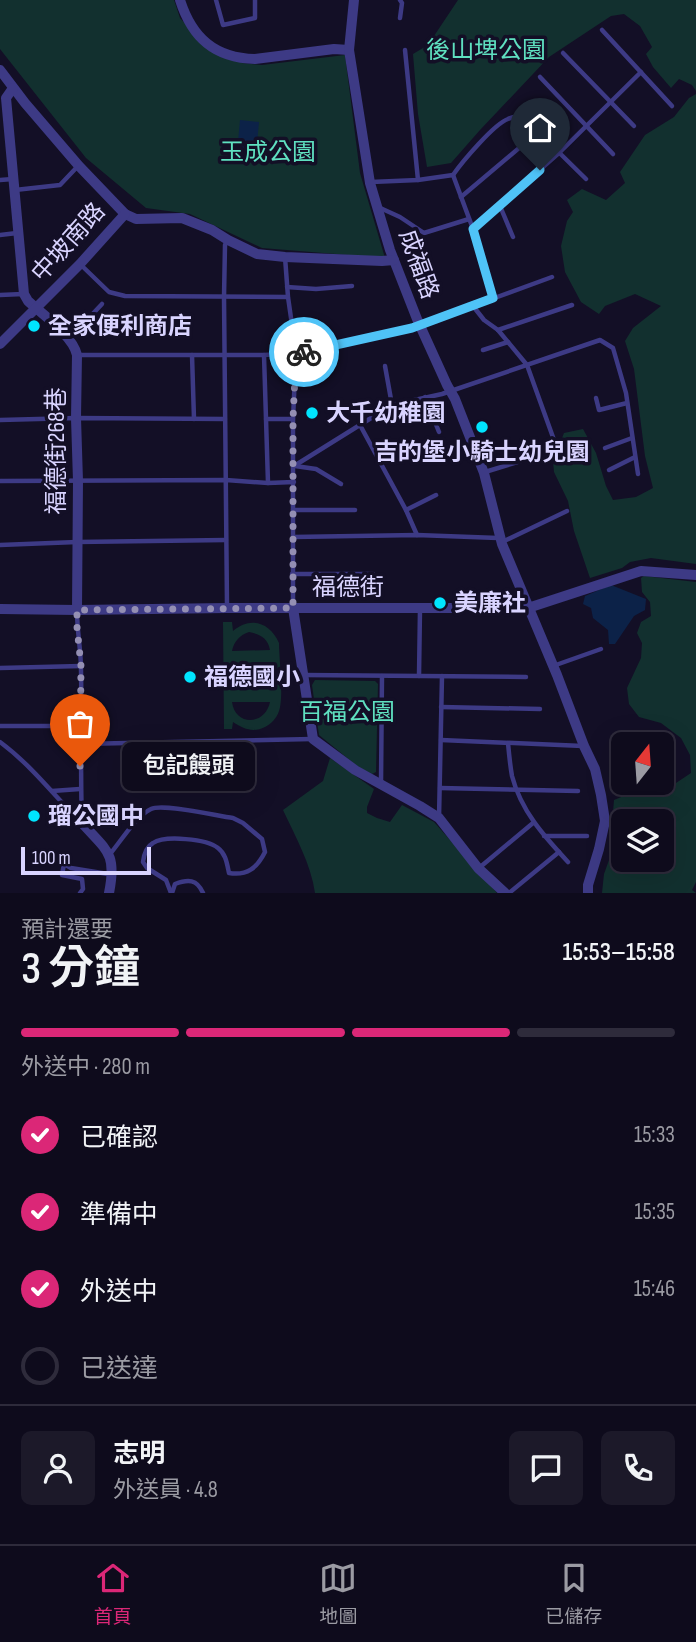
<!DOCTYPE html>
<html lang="zh-TW">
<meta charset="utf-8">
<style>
body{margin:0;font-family:"Sofia Sans Condensed","Noto Sans TC",sans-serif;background:#1c1929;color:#f1f3f6;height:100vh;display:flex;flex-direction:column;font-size:26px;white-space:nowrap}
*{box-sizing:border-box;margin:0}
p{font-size:23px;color:#9b9ba3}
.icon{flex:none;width:38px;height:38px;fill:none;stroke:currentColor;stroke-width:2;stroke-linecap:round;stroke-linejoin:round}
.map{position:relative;height:893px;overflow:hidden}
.panel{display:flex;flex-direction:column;background:#0e0b1c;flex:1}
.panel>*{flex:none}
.needle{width:46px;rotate:17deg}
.fabs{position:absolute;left:611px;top:732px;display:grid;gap:14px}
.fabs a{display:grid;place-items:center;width:63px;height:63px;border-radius:10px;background:#0e0b1c;box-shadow:0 7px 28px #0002,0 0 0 2px #2e2b3b;font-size:35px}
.scale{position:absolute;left:21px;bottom:18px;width:130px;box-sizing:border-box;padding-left:7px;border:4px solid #d9d4ff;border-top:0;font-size:19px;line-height:24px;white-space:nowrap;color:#d9d4ff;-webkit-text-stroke:5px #130f26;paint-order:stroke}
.pin{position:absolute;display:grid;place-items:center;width:60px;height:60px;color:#fff;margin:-72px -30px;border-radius:50% 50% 50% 0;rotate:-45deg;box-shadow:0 0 7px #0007}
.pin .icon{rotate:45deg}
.courier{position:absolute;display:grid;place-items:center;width:70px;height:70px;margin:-35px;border:5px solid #4fc3f7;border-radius:50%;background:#fff;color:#222;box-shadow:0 2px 9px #0007}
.bubble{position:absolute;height:49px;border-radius:10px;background:#0e0b1c;box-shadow:0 7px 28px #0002,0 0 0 2px #2e2b3b;font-size:23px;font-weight:600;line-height:49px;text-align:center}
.overview em{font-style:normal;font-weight:600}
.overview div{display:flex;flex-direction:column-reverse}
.overview{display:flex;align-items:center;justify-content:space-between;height:119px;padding:0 21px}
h1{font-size:46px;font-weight:600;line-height:52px}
.bar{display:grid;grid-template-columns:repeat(4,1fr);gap:10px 7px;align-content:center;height:84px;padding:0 21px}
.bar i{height:9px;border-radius:5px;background:#2e2b3b}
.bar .current{background:#db2777}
.bar p{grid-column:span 4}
.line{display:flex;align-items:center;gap:18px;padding:0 21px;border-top:2px solid #2e2b3b}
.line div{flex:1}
.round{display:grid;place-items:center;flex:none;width:74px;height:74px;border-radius:10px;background:#1c1929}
ol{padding:0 21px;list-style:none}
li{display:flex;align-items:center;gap:21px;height:77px}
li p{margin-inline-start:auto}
li .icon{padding:7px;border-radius:50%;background:#db2777;color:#fff;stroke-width:4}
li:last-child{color:#9b9ba3}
li i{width:38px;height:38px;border:4px solid #2e2b3b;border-radius:50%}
.tabs{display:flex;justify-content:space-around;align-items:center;height:98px;border-top:2px solid #2e2b3b;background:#0e0b1c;font-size:19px;color:#9b9ba3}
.tabs a{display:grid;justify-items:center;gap:4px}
.tabs .current{color:#db2777}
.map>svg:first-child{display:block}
.green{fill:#12302f;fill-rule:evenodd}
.water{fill:#0c2248}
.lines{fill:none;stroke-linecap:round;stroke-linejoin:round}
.service{stroke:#3d3a85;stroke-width:4.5}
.minor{stroke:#3d3a85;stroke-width:10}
.done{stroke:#948fb3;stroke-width:7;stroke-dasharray:0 12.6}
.route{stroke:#4fc3f7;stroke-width:9}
.poi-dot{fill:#00e5ff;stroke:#130f26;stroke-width:2.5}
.labels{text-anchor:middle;stroke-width:7;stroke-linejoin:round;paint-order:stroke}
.park-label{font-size:24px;fill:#5fe0c0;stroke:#130f26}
.street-label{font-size:24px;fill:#d9d4ff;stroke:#130f26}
.poi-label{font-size:24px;font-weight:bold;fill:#d9d4ff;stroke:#130f26;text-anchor:start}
</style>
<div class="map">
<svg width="696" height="893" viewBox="0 0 696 893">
<rect width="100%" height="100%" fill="#130f26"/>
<!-- green -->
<g class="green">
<path d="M0 0H174L180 18 210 51 242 63 262 65 345 55 360 173 385 258 262 248 190 214 146 208 86 158 0 49Z"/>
<path d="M458 0H696V91L692 85 679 79 671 88 653 67 646 54 652 47 640 26 624 14 611 16 549 57 480 130 451 163 427 167 418 114 413 54 428 45Z"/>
<path d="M696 94V564L651 558 630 562 622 568 590 578 574 531 568 501 554 472 553 461 564 433 583 429 596 453 606 486 613 500 636 497 653 488 645 456 634 369 625 341 633 328 661 306 635 294 605 306 599 314 581 302 565 272 561 246 567 221 573 212 567 200 582 189 606 200 625 183 620 172 645 135 674 117 689 98Z"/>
<path d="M644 576 696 582V882L692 890 696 893H602L604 874 613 849 623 850V859H662V821H623V826L612 825 614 800 633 792 663 784 673 785 691 773 690 755 681 738 661 723 639 717 629 704 627 688 641 658 642 643 637 633 641 622 651 616 650 602 642 592 641 578Z"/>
<path d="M223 622H232L233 631C250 616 270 622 279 643 279 659 284 697 279 711 277 718 271 724 265 727 253 733 244 729 233 722L232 729H224ZM249 632C260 634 268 638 270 650L232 651C234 641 240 635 249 632ZM232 702H270C265 726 235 726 232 702Z"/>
<path d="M315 680 375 681 378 684 376 772 372 774 357 766 319 735 312 685Z"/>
<path d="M330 758 374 789 367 807V813L377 818 390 822 402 805 434 822 497 893H315C311 864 295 836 283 810L323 781Z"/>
</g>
<!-- water -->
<g class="water">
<path d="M240 120 259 122 256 154 237 152Z"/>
<path d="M611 585 646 599 645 610 634 616 615 644H609L608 630 593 618 591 608 583 604 585 596Z"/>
</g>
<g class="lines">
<!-- service -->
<g class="service">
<path d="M216 0 223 25 255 18V0"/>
<path d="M400 0 402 3 400 18"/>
<path d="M602 30 672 106"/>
<path d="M405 50 418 180"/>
<path d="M563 53 634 126"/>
<path d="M540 77 613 154"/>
<path d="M453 175C462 162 494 124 508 119 514 116 519 116 525 119L586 179"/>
<path d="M453 175 473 229 493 298"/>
<path d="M0 180 13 179"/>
<path d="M371 182 418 180 453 175"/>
<path d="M15 190 60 185 78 166"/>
<path d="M461 197 538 132"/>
<path d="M500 206 513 237"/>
<path d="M378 207 400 217 424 233 469 219"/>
<path d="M473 229 560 152 641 72"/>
<path d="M0 235 17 233"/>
<path d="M285 257 288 297 296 353 293 419V607"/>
<path d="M81 265 109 292 125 296 288 297"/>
<path d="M287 287 316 289 352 286"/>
<path d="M0 295 23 294"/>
<path d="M473 306 484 320 498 330 527 365 554 440 547 453 485 472"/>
<path d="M498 330 572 305"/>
<path d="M70 338 102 304"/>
<path d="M483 350 508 342"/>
<path d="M79 355H264L296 353 412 328 552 277"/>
<path d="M192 355 194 419"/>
<path d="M264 355 268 483"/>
<path d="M385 366 392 405"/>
<path d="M425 397 439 432"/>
<path d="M596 398 599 410 627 403"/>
<path d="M266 419H293"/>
<path d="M0 420 76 418 225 419"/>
<path d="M360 425 406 510 417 535"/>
<path d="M605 448 632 438"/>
<path d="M294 466 392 405 442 394 600 340 613 348 626 393 638 474"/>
<path d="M295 466 316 469 341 484"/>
<path d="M609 470 635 457"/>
<path d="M0 481 226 480 268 483 294 482"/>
<path d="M293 510H355"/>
<path d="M406 510 436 495"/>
<path d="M293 537 417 535 498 538"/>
<path d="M502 542 567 511"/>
<path d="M0 545 77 542 226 540"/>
<path d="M292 574H373"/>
<path d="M227 606 224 297 225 245 227 241"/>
<path d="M77 611C77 631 81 650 81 670 82 721 80 772 82 822"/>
<path d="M553 666 601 649"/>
<path d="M0 668 81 666"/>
<path d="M304 675 526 677"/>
<path d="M419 676 420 609"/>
<path d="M441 707 540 709"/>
<path d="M0 726H81"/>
<path d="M441 740 583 746"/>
<path d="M0 742C31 765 54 795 81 823"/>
<path d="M508 743C509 754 510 765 512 776 521 811 544 836 568 862"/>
<path d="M80 744 312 739"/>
<path d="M381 783 382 676"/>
<path d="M440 788 578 791"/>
<path d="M52 791 80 789"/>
<path d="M439 818 442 676"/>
<path d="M544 836H587"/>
<path d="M110 854C121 841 136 816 151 809 163 803 217 816 233 818L243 823 262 839 265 852C257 868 247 876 229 873 227 864 226 854 218 848 207 839 165 835 153 843 146 847 144 854 143 862L147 868 166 880 171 893"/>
<path d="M479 868 533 823"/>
<path d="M80 893 83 889 82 879 62 875 64 864 71 868 108 874 110 871"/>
<path d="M172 893 175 884C188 879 197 879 203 893"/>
<path d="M509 893 559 852"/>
</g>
<!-- minor -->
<g class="minor">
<path d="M180 0C192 38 215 58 255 59L334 49 349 50"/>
<path d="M354 0 349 50 370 183 390 250 417 319 447 385 455 399 484 473 502 544 557 675 584 746 595 769 601 795 605 821 599 849 588 885V893"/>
<path d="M0 70 25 103 79 166 125 214 136 219 182 218 212 230 228 240 257 254 285 257 382 261 394 260"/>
<path d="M13 88 6 98 24 294 28 301C42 314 73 336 77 355L76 418 78 481 77 610"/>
<path d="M0 344 80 264 125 214"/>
<path d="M293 608 313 739 355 770 420 806 439 818 478 868 505 893"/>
<path d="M0 609 77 610 227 608H528L641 571 696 575"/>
<path d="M82 823C107 851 117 853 109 893"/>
</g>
</g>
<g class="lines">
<!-- done -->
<path class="done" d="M80 766 81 666 77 627V610L293 608V419L296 354 304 352"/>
<!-- route -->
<path class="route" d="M304 352 412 328 493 298 473 229 540 170"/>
</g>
<!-- markers -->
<g class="poi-dot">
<circle cx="34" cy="326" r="7"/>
<circle cx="312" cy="413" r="7"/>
<circle cx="482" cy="427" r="7"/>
<circle cx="440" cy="603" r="7"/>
<circle cx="190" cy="677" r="7"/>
<circle cx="34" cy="816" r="7"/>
</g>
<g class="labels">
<!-- park labels -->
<g class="park-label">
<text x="486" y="58">後山埤公園</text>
<text x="268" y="160">玉成公園</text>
<text x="347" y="720">百福公園</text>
</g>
<!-- street labels -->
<g class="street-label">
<text transform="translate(68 242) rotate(-48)" y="8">中坡南路</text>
<text transform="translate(419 264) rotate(70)" y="8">成福路</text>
<text transform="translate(56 451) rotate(-90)" y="8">福德街268巷</text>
<text x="348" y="595">福德街</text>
</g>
<!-- poi labels -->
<g class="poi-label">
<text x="48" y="334">全家便利商店</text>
<text x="326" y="421">大千幼稚園</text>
<text x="482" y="460" text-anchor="middle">吉的堡小騎士幼兒園</text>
<text x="454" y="611">美廉社</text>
<text x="204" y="685">福德國小</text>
<text x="48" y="824">瑠公國中</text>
</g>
</g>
</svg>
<div class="fabs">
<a><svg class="needle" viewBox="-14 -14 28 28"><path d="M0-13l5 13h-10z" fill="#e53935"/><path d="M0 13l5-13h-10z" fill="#9b9ba3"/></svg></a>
<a><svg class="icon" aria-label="layers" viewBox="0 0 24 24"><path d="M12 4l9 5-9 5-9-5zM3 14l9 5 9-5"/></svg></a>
</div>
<div class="scale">100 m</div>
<div class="pin" style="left:80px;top:766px;background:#ea580c"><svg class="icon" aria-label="bag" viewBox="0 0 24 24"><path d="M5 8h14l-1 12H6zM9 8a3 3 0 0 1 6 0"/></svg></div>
<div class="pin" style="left:540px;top:170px;background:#1f2937"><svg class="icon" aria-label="home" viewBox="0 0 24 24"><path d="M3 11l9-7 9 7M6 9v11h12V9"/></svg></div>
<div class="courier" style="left:304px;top:352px"><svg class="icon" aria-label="bike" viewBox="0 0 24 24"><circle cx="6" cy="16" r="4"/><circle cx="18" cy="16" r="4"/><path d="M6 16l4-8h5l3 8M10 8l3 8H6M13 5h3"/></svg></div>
<div class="bubble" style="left:122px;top:742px;width:133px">包記饅頭</div>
</div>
<section class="panel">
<div class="overview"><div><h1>3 分鐘</h1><p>預計還要</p></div><em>15:53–15:58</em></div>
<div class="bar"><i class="current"></i><i class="current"></i><i class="current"></i><i></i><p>外送中 · 280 m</p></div>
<ol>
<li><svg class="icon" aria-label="check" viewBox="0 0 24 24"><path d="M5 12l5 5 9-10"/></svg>已確認<p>15:33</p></li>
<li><svg class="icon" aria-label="check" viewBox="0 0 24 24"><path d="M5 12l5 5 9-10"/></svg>準備中<p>15:35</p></li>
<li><svg class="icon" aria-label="check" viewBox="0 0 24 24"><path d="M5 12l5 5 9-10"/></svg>外送中<p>15:46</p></li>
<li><i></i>已送達</li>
</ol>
<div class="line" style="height:126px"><a class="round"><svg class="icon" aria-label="person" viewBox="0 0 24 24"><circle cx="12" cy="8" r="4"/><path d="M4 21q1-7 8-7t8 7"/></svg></a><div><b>志明</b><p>外送員 · 4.8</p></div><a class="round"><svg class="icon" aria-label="chat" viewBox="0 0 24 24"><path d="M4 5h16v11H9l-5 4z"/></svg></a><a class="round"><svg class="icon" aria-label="phone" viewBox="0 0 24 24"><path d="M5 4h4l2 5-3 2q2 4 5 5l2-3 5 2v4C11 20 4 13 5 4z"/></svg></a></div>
</section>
<nav class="tabs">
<a class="current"><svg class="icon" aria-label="home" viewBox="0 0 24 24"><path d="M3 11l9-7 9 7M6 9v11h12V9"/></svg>首頁</a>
<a><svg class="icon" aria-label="map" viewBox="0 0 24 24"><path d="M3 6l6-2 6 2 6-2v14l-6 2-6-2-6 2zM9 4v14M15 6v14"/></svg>地圖</a>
<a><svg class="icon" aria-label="saved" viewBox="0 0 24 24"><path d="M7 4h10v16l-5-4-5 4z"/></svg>已儲存</a>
</nav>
